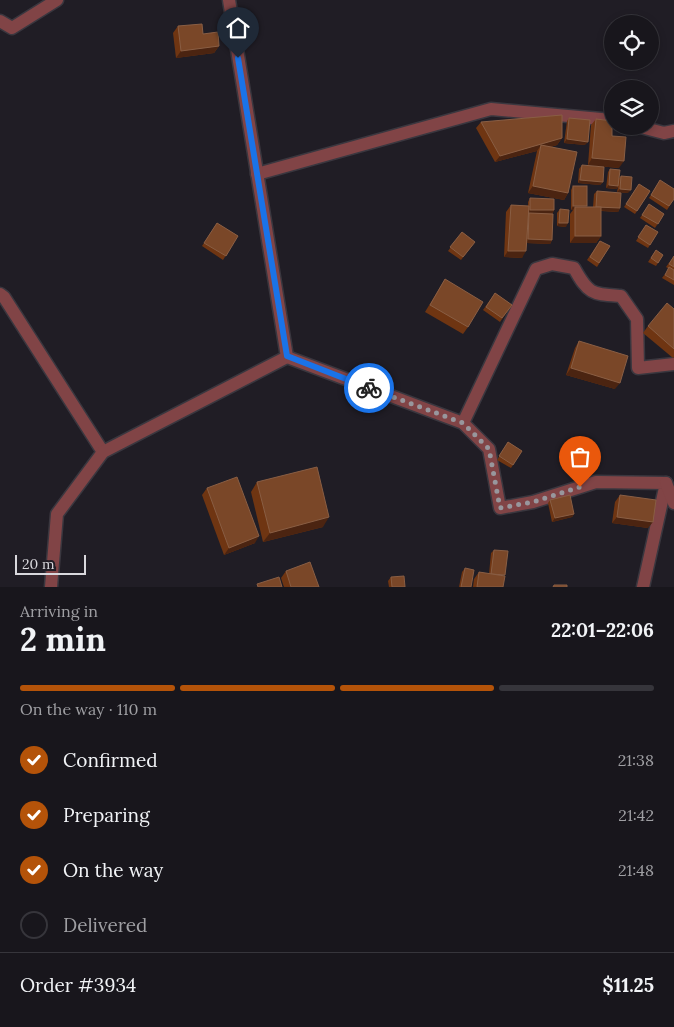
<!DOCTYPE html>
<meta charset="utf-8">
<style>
body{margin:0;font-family:Lora,serif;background:#252329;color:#f1f3f6;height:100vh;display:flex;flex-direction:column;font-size:19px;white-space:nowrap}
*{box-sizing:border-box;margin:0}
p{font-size:16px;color:#9f9fa3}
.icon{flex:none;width:28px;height:28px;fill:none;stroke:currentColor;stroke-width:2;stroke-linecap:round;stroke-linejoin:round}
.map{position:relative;height:587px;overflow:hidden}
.drawer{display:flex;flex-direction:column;background:#18161c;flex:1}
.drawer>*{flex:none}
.tools{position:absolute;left:604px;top:15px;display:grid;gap:10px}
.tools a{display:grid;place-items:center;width:55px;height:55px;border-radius:50%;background:#18161c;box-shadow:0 2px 8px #0003,0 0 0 1px #36353b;font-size:25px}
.scale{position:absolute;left:15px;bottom:12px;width:71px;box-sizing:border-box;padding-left:5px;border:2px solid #d9d8dd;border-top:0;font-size:14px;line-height:18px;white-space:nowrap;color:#d9d8dd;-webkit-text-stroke:4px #201d25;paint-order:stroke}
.pin{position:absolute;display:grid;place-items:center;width:42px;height:42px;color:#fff;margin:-51px -21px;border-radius:50% 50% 50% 0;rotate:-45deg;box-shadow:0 0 5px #0007}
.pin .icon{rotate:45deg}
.courier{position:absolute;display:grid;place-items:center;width:50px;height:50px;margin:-25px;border:4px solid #1a73e8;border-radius:50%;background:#fff;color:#222;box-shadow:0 1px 6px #0007}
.headline em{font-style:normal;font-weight:800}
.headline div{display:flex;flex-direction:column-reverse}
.headline{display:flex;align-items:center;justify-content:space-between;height:85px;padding:0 20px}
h1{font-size:32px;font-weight:800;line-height:38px}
.bar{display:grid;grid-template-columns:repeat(4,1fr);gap:8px 5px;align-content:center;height:60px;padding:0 20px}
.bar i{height:6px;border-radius:4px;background:#36353b}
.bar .current{background:#b45309}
.bar p{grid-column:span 4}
.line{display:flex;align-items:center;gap:12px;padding:0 20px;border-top:1px solid #36353b}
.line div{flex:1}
ol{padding:0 20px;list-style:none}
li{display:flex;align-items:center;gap:15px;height:55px}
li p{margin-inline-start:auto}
li .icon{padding:5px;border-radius:50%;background:#b45309;color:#fff;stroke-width:4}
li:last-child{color:#9f9fa3}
li i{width:28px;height:28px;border:2px solid #36353b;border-radius:50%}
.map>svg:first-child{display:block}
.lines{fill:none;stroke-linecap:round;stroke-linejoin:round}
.minor-casing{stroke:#3a373f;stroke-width:15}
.minor{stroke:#814446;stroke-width:12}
.wall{fill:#6f3512}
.shaded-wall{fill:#4b2411}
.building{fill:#7a4728;stroke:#895e44}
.done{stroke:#98979d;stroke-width:5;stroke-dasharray:0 9}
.route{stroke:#1a73e8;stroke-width:6}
</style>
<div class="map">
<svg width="674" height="587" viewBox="0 0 674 587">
<rect width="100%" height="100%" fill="#201d25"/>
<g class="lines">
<!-- minor casing -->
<g class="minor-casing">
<g id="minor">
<path d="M0 21 12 28 57 0"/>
<path d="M637 126 664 133 674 131"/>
<path d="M257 174 491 109 612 120"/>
<path d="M0 294 4 297 103 452"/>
<path d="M287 357 463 423 489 449 500 508 533 502 596 482 666 483 643 587"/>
<path d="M463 423 536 269 552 264 574 268C589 295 592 294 621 296L637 319 638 368 674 364"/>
<path d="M666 483 674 503"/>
<path d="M51 587 57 514 103 452 287 357 229 0"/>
</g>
</g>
<!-- minor -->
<use href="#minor" class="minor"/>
</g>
<!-- wall -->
<g class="wall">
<path d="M178 26 203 34 219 46 214 53 176 58 173 33Z"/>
<path d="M569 118 585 145 564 143 567 121Z"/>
<path d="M596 119 612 136 619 168 588 165 591 125Z"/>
<path d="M481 122 562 138 557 145 551 147 568 193 564 200 528 193 537 151 495 162 476 128Z"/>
<path d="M582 165 603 182 600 185 578 183 579 169Z"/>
<path d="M610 169 619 178 621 176 628 193 617 192 618 187 616 189 606 188 608 172Z"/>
<path d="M660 180 674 199 667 210 649 198Z"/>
<path d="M639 184 650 191 635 214 624 207Z"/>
<path d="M573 186 586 207H593L594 194 597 191 620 208 618 212 601 211V236L596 243H570V214L573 210H571V190Z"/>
<path d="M530 198 554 210 552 214V240L550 244 527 243 522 258 504 257 506 212 511 205 528 206V202Z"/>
<path d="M649 204 664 214 655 228 640 218Z"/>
<path d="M560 209 566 227 557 226V213Z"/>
<path d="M217 223 238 236 223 260 202 246Z"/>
<path d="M646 225 658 232 648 248 636 241Z"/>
<path d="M462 232 475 242 461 260 448 251Z"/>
<path d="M600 241 610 246 597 267 587 260Z"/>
<path d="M656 250 663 255 656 266 648 262Z"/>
<path d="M674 256V285L662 278 669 269 666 267Z"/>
<path d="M445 279 468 327 463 334 425 312Z"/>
<path d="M495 293 512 305 500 322 483 310Z"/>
<path d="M674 309V357L673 358 643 333 648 326Z"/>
<path d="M579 341 615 389 566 375 575 348Z"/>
<path d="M508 442 522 451 511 468 497 460Z"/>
<path d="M257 482 323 527 263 542 251 492Z"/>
<path d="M207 488 255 543 224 555 202 495Z"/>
<path d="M620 495 648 528 612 523 615 502Z"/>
<path d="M550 500 574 514 572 517 552 522 548 503Z"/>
<path d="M494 550 503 587H473L474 579 479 572 489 574 491 553Z"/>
<path d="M465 568 471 587H459L462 572Z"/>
<path d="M286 571 319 587H284L281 578Z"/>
<path d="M391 577 405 587H389L388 581Z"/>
</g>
<!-- shaded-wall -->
<g class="shaded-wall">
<path d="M219 46 214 53 176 58 181 51Z"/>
<path d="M562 138 557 145 540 150 541 145 537 151 495 162 500 156Z"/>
<path d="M567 139 588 142 585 145 564 143Z"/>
<path d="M592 158 624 161 619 168 588 165Z"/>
<path d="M580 180 603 182 600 185 578 183Z"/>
<path d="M609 185 618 186 616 189 606 188Z"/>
<path d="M533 186 568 193 564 200 528 193Z"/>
<path d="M620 189 631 190 628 193 617 192Z"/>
<path d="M573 206H587L585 209 575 207 573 210H571Z"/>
<path d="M596 207 620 208 618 212 593 210Z"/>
<path d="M530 210H554L552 214 528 213Z"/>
<path d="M559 223H568L566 227 557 226Z"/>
<path d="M575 236H601L596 243H570Z"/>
<path d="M528 239 552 240 550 244 526 243Z"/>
<path d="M508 251H526L522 258 504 257Z"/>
<path d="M571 368 620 383 615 389 566 375Z"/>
<path d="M574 514 572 517 552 522 555 518Z"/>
<path d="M329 517 323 527 263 542 270 533Z"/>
<path d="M617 517 653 522 648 528 612 523Z"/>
<path d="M259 536 255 543 224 555 229 548Z"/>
</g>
<!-- building -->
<g class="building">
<path d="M202 24 203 34 218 32 219 46 181 51 178 26Z"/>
<path d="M562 115V138L500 156 481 122Z"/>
<path d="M569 118 590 120 588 142 567 139Z"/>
<path d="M596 119 612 121V136L626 137 624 161 592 158Z"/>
<path d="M541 145 577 152 568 193 533 186Z"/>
<path d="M582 165 604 167 603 182 580 180Z"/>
<path d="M610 169 620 170 618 186 609 185Z"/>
<path d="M621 176 632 177 631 190 620 189Z"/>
<path d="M660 180 674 189V199L669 206 651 195Z"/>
<path d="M639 184 650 191 637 211 626 204Z"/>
<rect x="573" y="186" width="14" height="20"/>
<path d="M597 191 621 193 620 208 596 207Z"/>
<path d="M530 198 554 199V210H530Z"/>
<path d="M649 204 664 214 658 224 642 215Z"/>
<path d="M511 205 529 206 526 251H508Z"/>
<rect x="575" y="207" width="26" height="29"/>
<path d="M560 209 569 210 568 223H559Z"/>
<path d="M529 213 553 214 552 240 528 239Z"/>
<path d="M217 223 238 236 226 256 204 243Z"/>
<path d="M646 225 658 232 650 245 638 237Z"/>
<path d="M462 232 475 242 463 257 450 247Z"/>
<path d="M600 241 610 246 599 263 590 257Z"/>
<path d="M656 250 663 255 658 263 651 258Z"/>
<path d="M674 256V267L669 264Z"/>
<path d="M669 267 674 270V280L665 275Z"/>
<path d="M445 279 483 302 468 327 430 305Z"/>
<path d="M495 293 512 305 502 318 486 307Z"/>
<path d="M667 303 674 309V349L648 326Z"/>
<path d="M579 341 628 356 620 383 571 368Z"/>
<path d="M508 442 522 451 513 465 499 456Z"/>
<path d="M317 467 329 517 270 533 257 482Z"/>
<path d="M237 477 259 536 229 548 207 488Z"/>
<path d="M570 495 574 514 555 518 550 500Z"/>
<path d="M620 495 656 500 653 522 617 517Z"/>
<path d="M494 550 508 551 505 575 491 574Z"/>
<path d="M310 562 319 587H291L286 571Z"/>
<path d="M465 568 474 570 471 587H461Z"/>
<path d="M479 572 505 576 503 587H477Z"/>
<path d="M404 576 405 587H392L391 577Z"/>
<path d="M279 577 282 587H258L257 584Z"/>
<path d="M554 585H567V587H553Z"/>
</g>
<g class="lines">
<!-- done -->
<path class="done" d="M369 388 463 423 489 449 500 508 533 502 580 487"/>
<!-- route -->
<path class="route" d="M238 58 287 356 369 388"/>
</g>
</svg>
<div class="tools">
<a><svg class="icon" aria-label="locate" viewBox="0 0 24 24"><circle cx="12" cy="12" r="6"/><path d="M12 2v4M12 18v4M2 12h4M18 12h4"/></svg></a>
<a><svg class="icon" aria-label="layers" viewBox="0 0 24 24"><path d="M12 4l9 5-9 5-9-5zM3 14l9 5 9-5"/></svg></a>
</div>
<div class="scale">20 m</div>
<div class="pin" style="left:580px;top:487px;background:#ea580c"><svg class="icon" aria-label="bag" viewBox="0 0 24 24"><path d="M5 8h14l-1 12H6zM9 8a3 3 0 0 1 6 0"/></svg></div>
<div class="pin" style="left:238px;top:58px;background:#1f2937"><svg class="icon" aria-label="home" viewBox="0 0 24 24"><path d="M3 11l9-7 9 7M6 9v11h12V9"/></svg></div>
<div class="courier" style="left:369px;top:388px"><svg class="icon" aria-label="bike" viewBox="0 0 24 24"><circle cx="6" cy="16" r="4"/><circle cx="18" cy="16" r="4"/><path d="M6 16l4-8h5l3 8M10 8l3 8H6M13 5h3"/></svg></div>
</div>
<section class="drawer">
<div class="headline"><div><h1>2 min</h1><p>Arriving in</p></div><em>22:01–22:06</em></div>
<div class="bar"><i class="current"></i><i class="current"></i><i class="current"></i><i></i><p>On the way · 110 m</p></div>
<ol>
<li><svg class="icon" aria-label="check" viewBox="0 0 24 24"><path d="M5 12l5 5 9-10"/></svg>Confirmed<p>21:38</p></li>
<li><svg class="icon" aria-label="check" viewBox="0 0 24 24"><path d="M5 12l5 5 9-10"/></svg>Preparing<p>21:42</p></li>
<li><svg class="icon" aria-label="check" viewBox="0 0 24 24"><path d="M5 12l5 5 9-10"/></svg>On the way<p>21:48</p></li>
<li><i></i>Delivered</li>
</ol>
<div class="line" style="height:65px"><div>Order #3934</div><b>$11.25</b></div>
</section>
